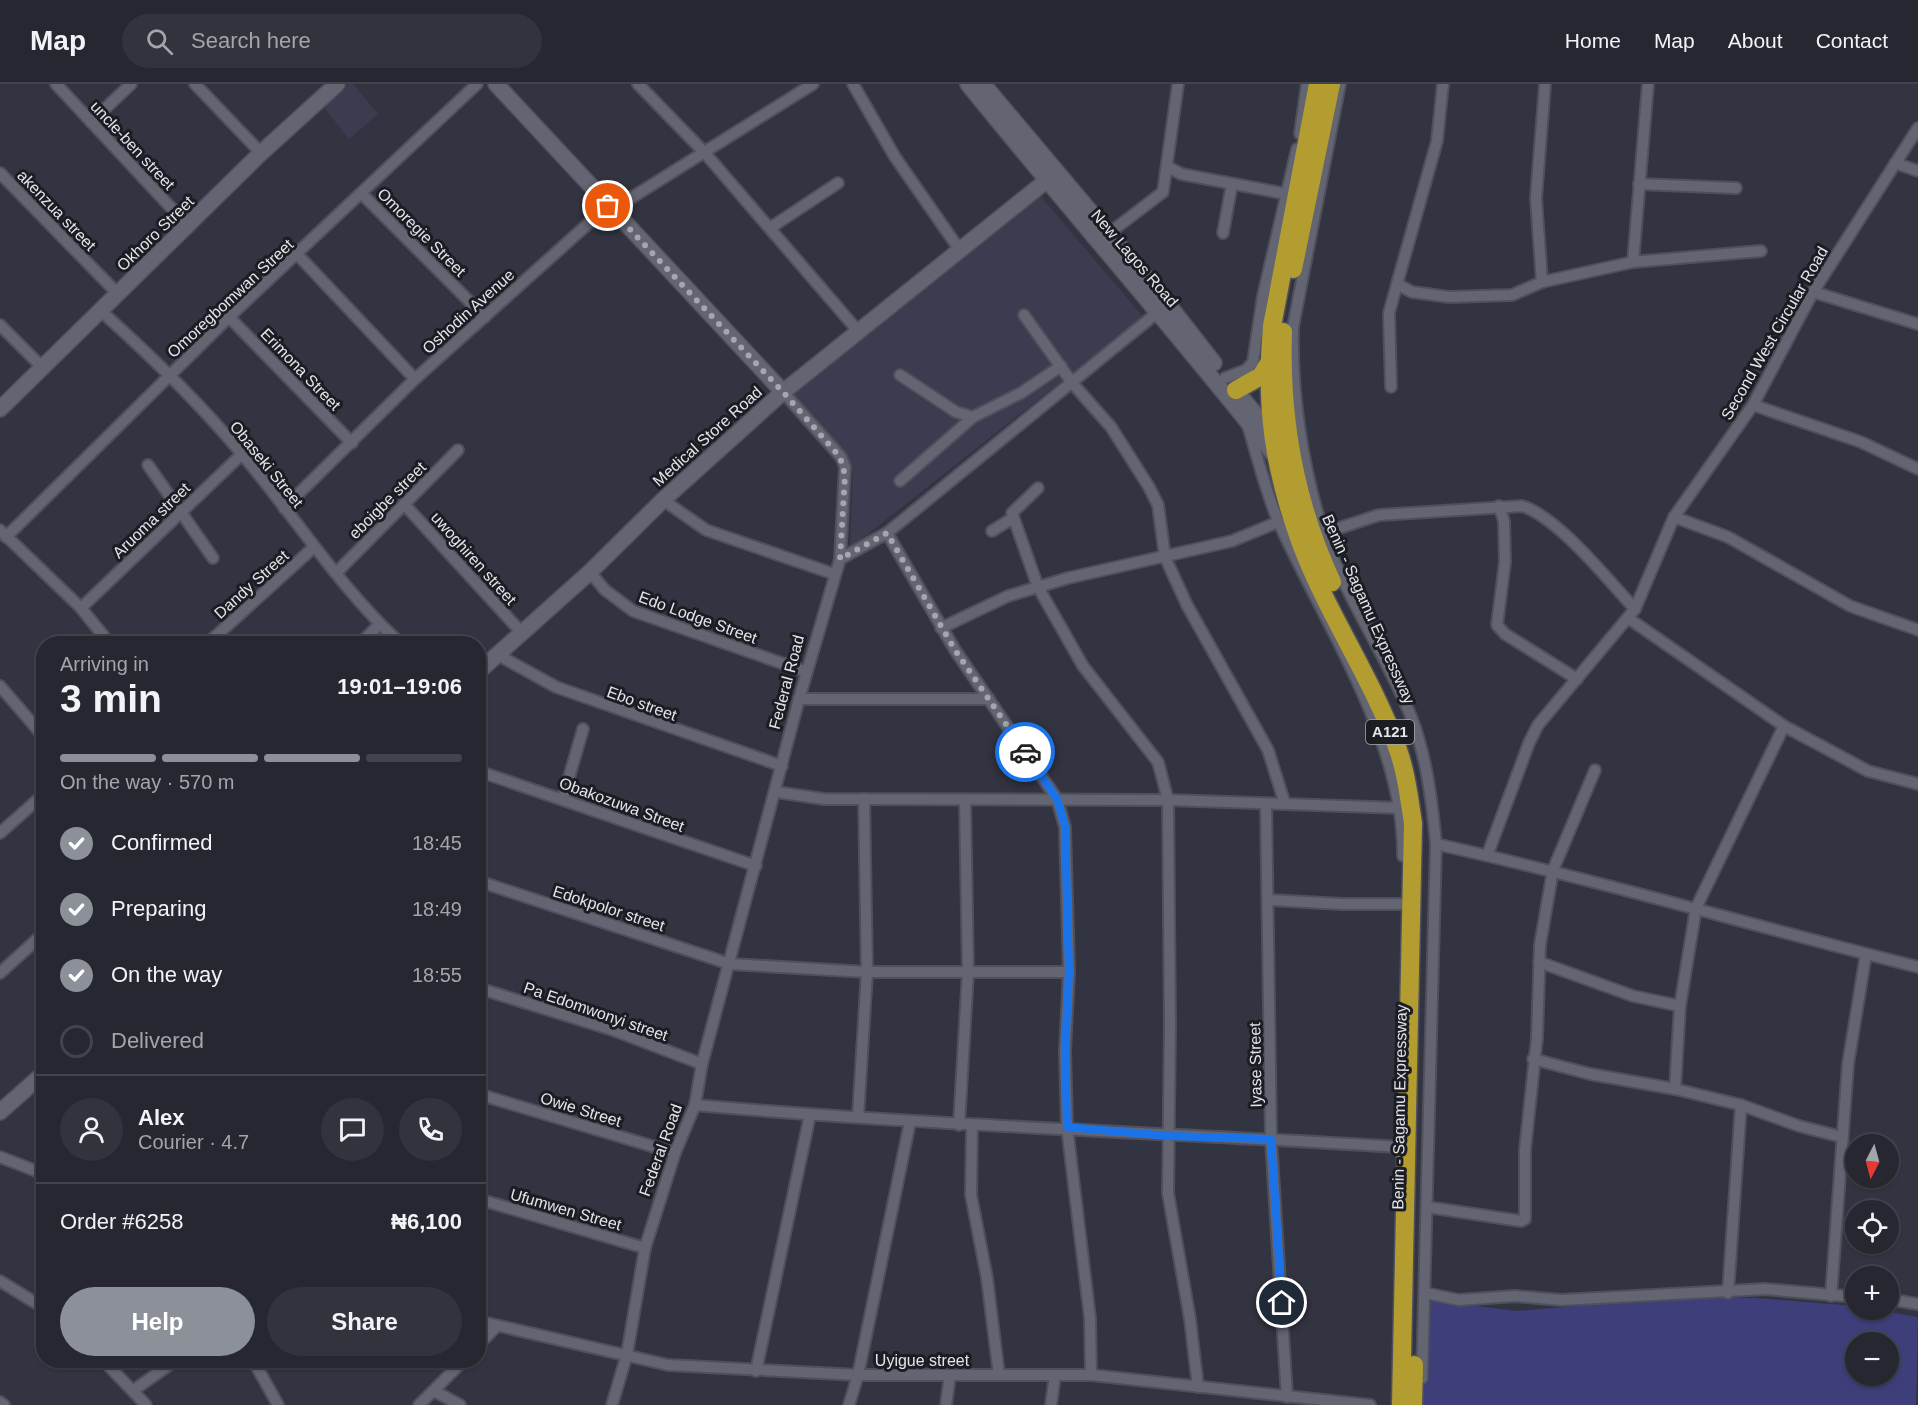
<!DOCTYPE html>
<meta charset="utf-8">
<style>
body{margin:0;font-family:Arial,sans-serif;background:#32333d;color:#f1f3f6;height:100vh;display:flex;flex-direction:column;font-size:22px;white-space:nowrap}
*{box-sizing:border-box;margin:0}
p{font-size:20px;color:#a4a5ab}
.icon{flex:none;width:33px;height:33px;fill:none;stroke:currentColor;stroke-width:2;stroke-linecap:round;stroke-linejoin:round}
.map{position:relative;flex:1;overflow:hidden}
.details{position:absolute;left:36px;top:552px;width:450px;height:732px;display:flex;flex-direction:column;background:#262731;border-radius:24px;box-shadow:0 2px 4px #0004,0 0 0 2px #42444d}
.details>*{flex:none}
.needle{width:39px;rotate:186deg}
.buttons{position:absolute;left:1845px;top:1050px;display:grid;gap:12px}
.buttons a{display:grid;place-items:center;width:54px;height:54px;border-radius:50%;background:#262731;box-shadow:0 2px 4px #0004,0 0 0 2px #42444d;font-size:30px}
.pin{position:absolute;display:grid;place-items:center;width:51px;height:51px;color:#fff;margin:-26px;border:3px solid #fff;border-radius:50%;box-shadow:0 2px 6px #0007}
.courier{position:absolute;display:grid;place-items:center;width:60px;height:60px;margin:-30px;border:4px solid #1a73e8;border-radius:50%;background:#fff;color:#222;box-shadow:0 2px 8px #0007}
.summary em{font-style:normal;font-weight:700}
.summary div{display:flex;flex-direction:column-reverse}
.summary{display:flex;align-items:center;justify-content:space-between;height:102px;padding:0 24px}
h1{font-size:39px;font-weight:700;line-height:45px}
.bar{display:grid;grid-template-columns:repeat(4,1fr);gap:9px 6px;align-content:center;height:72px;padding:0 24px}
.bar i{height:8px;border-radius:4px;background:#42444d}
.bar .on{background:#8c9099}
.bar p{grid-column:span 4}
.line{display:flex;align-items:center;gap:15px;padding:0 24px;border-top:2px solid #42444d}
.line div{flex:1}
.round{display:grid;place-items:center;flex:none;width:63px;height:63px;border-radius:32px;background:#32333d}
ol{padding:0 24px;list-style:none}
li{display:flex;align-items:center;gap:18px;height:66px}
li p{margin-inline-start:auto}
li .icon{padding:6px;border-radius:50%;background:#8c9099;color:#fff;stroke-width:4}
li:last-child{color:#a4a5ab}
li i{width:33px;height:33px;border:3px solid #42444d;border-radius:50%}
.cta{display:flex;gap:12px;margin-top:auto;padding:12px 24px}
.cta a{flex:1;height:69px;border-radius:36px;background:#8c9099;color:#fff;font-size:24px;font-weight:700;line-height:69px;text-align:center}
.cta a+a{background:#32333d;color:#f1f3f6}
header{display:flex;align-items:center;gap:36px;box-sizing:border-box;height:84px;padding:0 30px;background:#262731;border-bottom:2px solid #42444d}
header strong{font-size:28px}
nav{display:flex;gap:33px;margin-inline-start:auto;font-size:21px}
.search{width:420px;height:54px;background:#32333d;display:flex;align-items:center;gap:15px;box-sizing:border-box;padding:0 21px;border-radius:33px;color:#a4a5ab;font-size:22px}
.map>svg:first-child{display:block}
.built{fill:#3b3c4f}
.green{fill:#3d3e7a;fill-rule:evenodd}
.lines{fill:none;stroke-linecap:round;stroke-linejoin:round}
.street-casing{stroke:#4f505b;stroke-width:14}
.secondary-casing{stroke:#4f505b;stroke-width:18}
.highway-casing{stroke:#4f505b;stroke-width:21}
.street{stroke:#636573;stroke-width:10}
.secondary{stroke:#636573;stroke-width:15}
.highway{stroke:#b39d31;stroke-width:18}
.done{stroke:#a5a6b0;stroke-width:6;stroke-dasharray:0 10.8}
.route{stroke:#1a73e8;stroke-width:8}
.labels{text-anchor:middle;stroke-width:6;stroke-linejoin:round;paint-order:stroke}
.shield{fill:#1c1d23;stroke:#a7a8b0;stroke-width:1.5}
.shield-label{font-size:15px;font-weight:bold;fill:#e3e4ec}
.street-label{font-size:16px;fill:#e3e4ec;stroke:#1c1d23}
</style>
<header>
<strong>Map</strong>
<div class="search"><svg class="icon" aria-label="search" viewBox="0 0 24 24"><circle cx="10" cy="10" r="6"/><path d="M15 15l6 6"/></svg>Search here</div>
<nav><a>Home</a><a>Map</a><a>About</a><a>Contact</a></nav>
</header>
<div class="map">
<svg width="1918" height="1321" viewBox="0 0 1918 1321">
<rect width="100%" height="100%" fill="#333441"/>
<!-- built -->
<g class="built">
<path d="M349 0H353L378 30 349 55 322 21Z"/>
<path d="M1038 109 1143 233 850 464 853 388 834 360 793 311Z"/>
</g>
<!-- green -->
<path class="green" d="M1678 1213 1755 1214 1855 1222 1856 1226H1877L1918 1233 1916 1321H1416L1420 1215 1517 1227ZM1856 1258H1888V1292H1856Z"/>
<g class="lines">
<!-- street casing -->
<g class="street-casing">
<g id="street">
<path d="M56 0 189 143"/>
<path d="M195 0 261 69"/>
<path d="M638 0 704 68 858 247"/>
<path d="M853 0 895 73 959 165"/>
<path d="M1340 0 1293 243C1291 309 1303 387 1324 450 1346 515 1387 571 1412 635 1427 675 1432 718 1436 760L1422 1294"/>
<path d="M1443 0 1437 57 1397 200 1412 208 1449 213 1512 211 1542 198 1633 178 1761 167"/>
<path d="M91 38 131 0"/>
<path d="M1300 50 1307 0"/>
<path d="M1895 79 1918 87"/>
<path d="M1168 83 1181 90 1287 110"/>
<path d="M0 89 118 210"/>
<path d="M1639 100 1736 104"/>
<path d="M362 110 485 233"/>
<path d="M612 126 813 0"/>
<path d="M770 144 838 99"/>
<path d="M1223 149 1232 100"/>
<path d="M1108 150 1163 108 1178 0"/>
<path d="M297 170 415 295"/>
<path d="M1633 178 1648 0"/>
<path d="M1542 198 1536 114 1545 0"/>
<path d="M1813 208 1918 240"/>
<path d="M101 227C151 272 199 318 242 370 295 433 340 504 401 560"/>
<path d="M1024 231 1073 300 1111 343 1149 403 1158 421 1165 473 1187 521 1268 666 1285 720"/>
<path d="M229 233 352 359"/>
<path d="M0 241 44 285"/>
<path d="M900 291 956 328 973 333"/>
<path d="M1225 294 1246 286 1253 278 1263 212 1297 65"/>
<path d="M1391 303 1389 229 1397 200"/>
<path d="M1753 321 1861 358 1918 385"/>
<path d="M1248 342C1258 374 1266 410 1280 441 1327 544 1404 657 1403 772"/>
<path d="M148 381 213 474"/>
<path d="M900 397 973 333 1021 309 1061 282"/>
<path d="M1038 404 1012 429 1038 503 1083 582 1158 678 1168 716 1170 941 1168 1109 1190 1235 1198 1303"/>
<path d="M663 416 706 446 834 490"/>
<path d="M404 420 522 549"/>
<path d="M1499 422 1504 437 1505 478 1497 541 1505 550 1577 595"/>
<path d="M284 424 415 295 608 122"/>
<path d="M1674 433 1728 453 1850 522 1918 546"/>
<path d="M0 446 81 524 110 560"/>
<path d="M992 447 1013 434"/>
<path d="M887 449 955 566 1057 715 1065 743 1069 888 1065 966 1067 1043 1090 1234 1091 1291"/>
<path d="M1324 449 1379 431 1522 422C1558 433 1608 496 1635 525"/>
<path d="M6 453 229 233 477 0"/>
<path d="M840 475 887 449 1158 228"/>
<path d="M337 488 458 366"/>
<path d="M590 488 605 506 633 527 807 588"/>
<path d="M81 524 242 370"/>
<path d="M1628 534 1784 642 1868 687 1918 700"/>
<path d="M941 544 1008 512 1068 494 1232 457 1278 438"/>
<path d="M207 560 314 463"/>
<path d="M360 560 380 540"/>
<path d="M498 571 556 603 782 682"/>
<path d="M0 602 44 653"/>
<path d="M799 615H989"/>
<path d="M478 687 756 782"/>
<path d="M776 708 824 715 1168 716 1401 724"/>
<path d="M563 714 583 645"/>
<path d="M1266 720 1271 1055 1287 1313"/>
<path d="M0 749 44 710"/>
<path d="M1436 760C1598 796 1757 843 1918 883"/>
<path d="M1487 772 1529 659 1538 641 1635 525 1674 433 1753 321 1813 208 1918 44"/>
<path d="M478 797 730 880 867 888H1069"/>
<path d="M1268 816 1342 820H1403"/>
<path d="M1539 878 1633 912 1680 922"/>
<path d="M0 889 44 849"/>
<path d="M478 904 613 946 702 980"/>
<path d="M1533 975 1590 990 1675 1005 1741 1021 1799 1042 1842 1053"/>
<path d="M1675 1005 1680 922 1696 824 1784 642"/>
<path d="M478 1010 675 1069"/>
<path d="M695 1021C929 1042 1164 1048 1398 1063"/>
<path d="M858 1033 867 888 864 715"/>
<path d="M959 1041 968 888 965 716"/>
<path d="M972 1041 971 1111 987 1194 999 1291"/>
<path d="M0 1073 44 1090"/>
<path d="M478 1115 645 1164"/>
<path d="M1427 1123 1521 1137 1525 1135V1066L1537 954 1540 861 1553 786 1595 686"/>
<path d="M0 1197 44 1224"/>
<path d="M1425 1209 1459 1216 1515 1212 1561 1216 1765 1205 1856 1213"/>
<path d="M1728 1209 1741 1021"/>
<path d="M1831 1212 1848 980 1866 870"/>
<path d="M1888 1215 1918 1220"/>
<path d="M478 1237 668 1281 858 1291H1091L1370 1321"/>
<path d="M478 1261 497 1242"/>
<path d="M103 1276 146 1321"/>
<path d="M253 1276 278 1321"/>
<path d="M756 1287 810 1031"/>
<path d="M134 1306 176 1276"/>
<path d="M434 1307 460 1321"/>
<path d="M0 1318 4 1321"/>
<path d="M419 1321 464 1276"/>
<path d="M612 1321 627 1270 645 1164 675 1069 695 1021 702 980 799 615 840 475 845 383 841 373 783 308"/>
<path d="M849 1321 858 1291 910 1038"/>
<path d="M946 1321 950 1291"/>
<path d="M1051 1321 1055 1291"/>
</g>
</g>
<!-- secondary casing -->
<g class="secondary-casing">
<g id="secondary">
<path d="M496 0 783 308"/>
<path d="M968 0C1069 125 1175 246 1275 372"/>
<path d="M983 0 1168 220 1214 279"/>
<path d="M1242 314 1275 354"/>
<path d="M0 325 261 69 337 0"/>
<path d="M478 588 590 488 663 416 783 308 1056 89"/>
<path d="M0 1028 44 989"/>
</g>
</g>
<!-- highway casing -->
<g class="highway-casing">
<g id="highway">
<path d="M1318 0 1272 242C1265 321 1273 382 1300 457 1326 528 1371 592 1397 663 1406 687 1409 714 1413 739L1401 1321"/>
<path d="M1293 185 1331 0"/>
<path d="M1283 248C1280 335 1295 419 1332 498"/>
<path d="M1236 306 1261 292 1269 279"/>
<path d="M1413 1321 1414 1281"/>
</g>
</g>
<!-- street -->
<use href="#street" class="street"/>
<!-- secondary -->
<use href="#secondary" class="secondary"/>
<!-- highway -->
<use href="#highway" class="highway"/>
</g>
<g class="lines">
<!-- done -->
<path class="done" d="M608 122 783 308 840 373 845 391 840 475 887 449 955 566 1025 668"/>
<!-- route -->
<path class="route" d="M1025 668 1057 715 1065 742 1069 888 1065 966 1067 1043 1169 1052 1271 1055 1282 1219"/>
</g>
<g class="labels">
<!-- shield labels -->
<rect class="shield" x="1366" y="636" width="48" height="24" rx="4.5"/>
<g class="shield-label">
<text x="1390" y="653">A121</text>
</g>
<!-- street labels -->
<g class="street-label">
<text transform="translate(133 61) rotate(47)" y="6">uncle-ben street</text>
<text transform="translate(57 126) rotate(46)" y="6">akenzua street</text>
<text transform="translate(422 148) rotate(45)" y="6">Omoregie Street</text>
<text transform="translate(155 149) rotate(-44)" y="6">Okhoro Street</text>
<text transform="translate(1135 174) rotate(49)" y="6">New Lagos Road</text>
<text transform="translate(230 214) rotate(-43)" y="6">Omoregbomwan Street</text>
<text transform="translate(468 227) rotate(-42)" y="6">Oshodin Avenue</text>
<text transform="translate(1774 249) rotate(-60)" y="6">Second West Circular Road</text>
<text transform="translate(301 285) rotate(46)" y="6">Erimona Street</text>
<text transform="translate(707 352) rotate(-42)" y="6">Medical Store Road</text>
<text transform="translate(267 380) rotate(51)" y="6">Obaseki Street</text>
<text transform="translate(387 416) rotate(-45)" y="6">eboigbe street</text>
<text transform="translate(151 436) rotate(-44)" y="6">Aruoma street</text>
<text transform="translate(474 474) rotate(48)" y="6">uwoghiren street</text>
<text transform="translate(251 500) rotate(-42)" y="6">Dandy Street</text>
<text transform="translate(1369 525) rotate(66)" y="6">Benin - Sagamu Expressway</text>
<text transform="translate(698 533) rotate(20)" y="6">Edo Lodge Street</text>
<text transform="translate(786 598) rotate(-75)" y="6">Federal Road</text>
<text transform="translate(642 619) rotate(20)" y="6">Ebo street</text>
<text transform="translate(622 720) rotate(20)" y="6">Obakozuwa Street</text>
<text transform="translate(609 824) rotate(18)" y="6">Edokpolor street</text>
<text transform="translate(596 927) rotate(19)" y="6">Pa Edomwonyi street</text>
<text transform="translate(1255 981) rotate(-91)" y="6">Iyase Street</text>
<text transform="translate(1399 1023) rotate(-89)" y="6">Benin - Sagamu Expressway</text>
<text transform="translate(581 1025) rotate(17)" y="6">Owie Street</text>
<text transform="translate(660 1066) rotate(-70)" y="6">Federal Road</text>
<text transform="translate(566 1125) rotate(16)" y="6">Ufumwen Street</text>
<text x="922" y="1282">Uyigue street</text>
</g>
</g>
</svg>
<div class="buttons">
<a><svg class="needle" viewBox="-14 -14 28 28"><path d="M0-13l5 13h-10z" fill="#e53935"/><path d="M0 13l5-13h-10z" fill="#a4a5ab"/></svg></a>
<a><svg class="icon" aria-label="locate" viewBox="0 0 24 24"><circle cx="12" cy="12" r="6"/><path d="M12 2v4M12 18v4M2 12h4M18 12h4"/></svg></a>
<a>+</a>
<a>−</a>
</div>
<div class="pin" style="left:608px;top:122px;background:#ea580c"><svg class="icon" aria-label="bag" viewBox="0 0 24 24"><path d="M5 8h14l-1 12H6zM9 8a3 3 0 0 1 6 0"/></svg></div>
<div class="pin" style="left:1282px;top:1219px;background:#1f2937"><svg class="icon" aria-label="home" viewBox="0 0 24 24"><path d="M3 11l9-7 9 7M6 9v11h12V9"/></svg></div>
<div class="courier" style="left:1025px;top:668px"><svg class="icon" aria-label="car" viewBox="0 0 24 24"><path d="M5 17H2v-5l4-1 3-4h7l3 4 3 1v5h-3M9 17h6M6 11h13"/><circle cx="7" cy="17" r="2"/><circle cx="17" cy="17" r="2"/></svg></div>
<section class="details">
<div class="summary"><div><h1>3 min</h1><p>Arriving in</p></div><em>19:01–19:06</em></div>
<div class="bar"><i class="on"></i><i class="on"></i><i class="on"></i><i></i><p>On the way · 570 m</p></div>
<ol>
<li><svg class="icon" aria-label="check" viewBox="0 0 24 24"><path d="M5 12l5 5 9-10"/></svg>Confirmed<p>18:45</p></li>
<li><svg class="icon" aria-label="check" viewBox="0 0 24 24"><path d="M5 12l5 5 9-10"/></svg>Preparing<p>18:49</p></li>
<li><svg class="icon" aria-label="check" viewBox="0 0 24 24"><path d="M5 12l5 5 9-10"/></svg>On the way<p>18:55</p></li>
<li><i></i>Delivered</li>
</ol>
<div class="line" style="height:108px"><a class="round"><svg class="icon" aria-label="person" viewBox="0 0 24 24"><circle cx="12" cy="8" r="4"/><path d="M4 21q1-7 8-7t8 7"/></svg></a><div><b>Alex</b><p>Courier · 4.7</p></div><a class="round"><svg class="icon" aria-label="chat" viewBox="0 0 24 24"><path d="M4 5h16v11H9l-5 4z"/></svg></a><a class="round"><svg class="icon" aria-label="phone" viewBox="0 0 24 24"><path d="M5 4h4l2 5-3 2q2 4 5 5l2-3 5 2v4C11 20 4 13 5 4z"/></svg></a></div>
<div class="line" style="height:78px"><div>Order #6258</div><b>₦6,100</b></div>
<div class="cta"><a>Help</a><a>Share</a></div>
</section>
</div>
